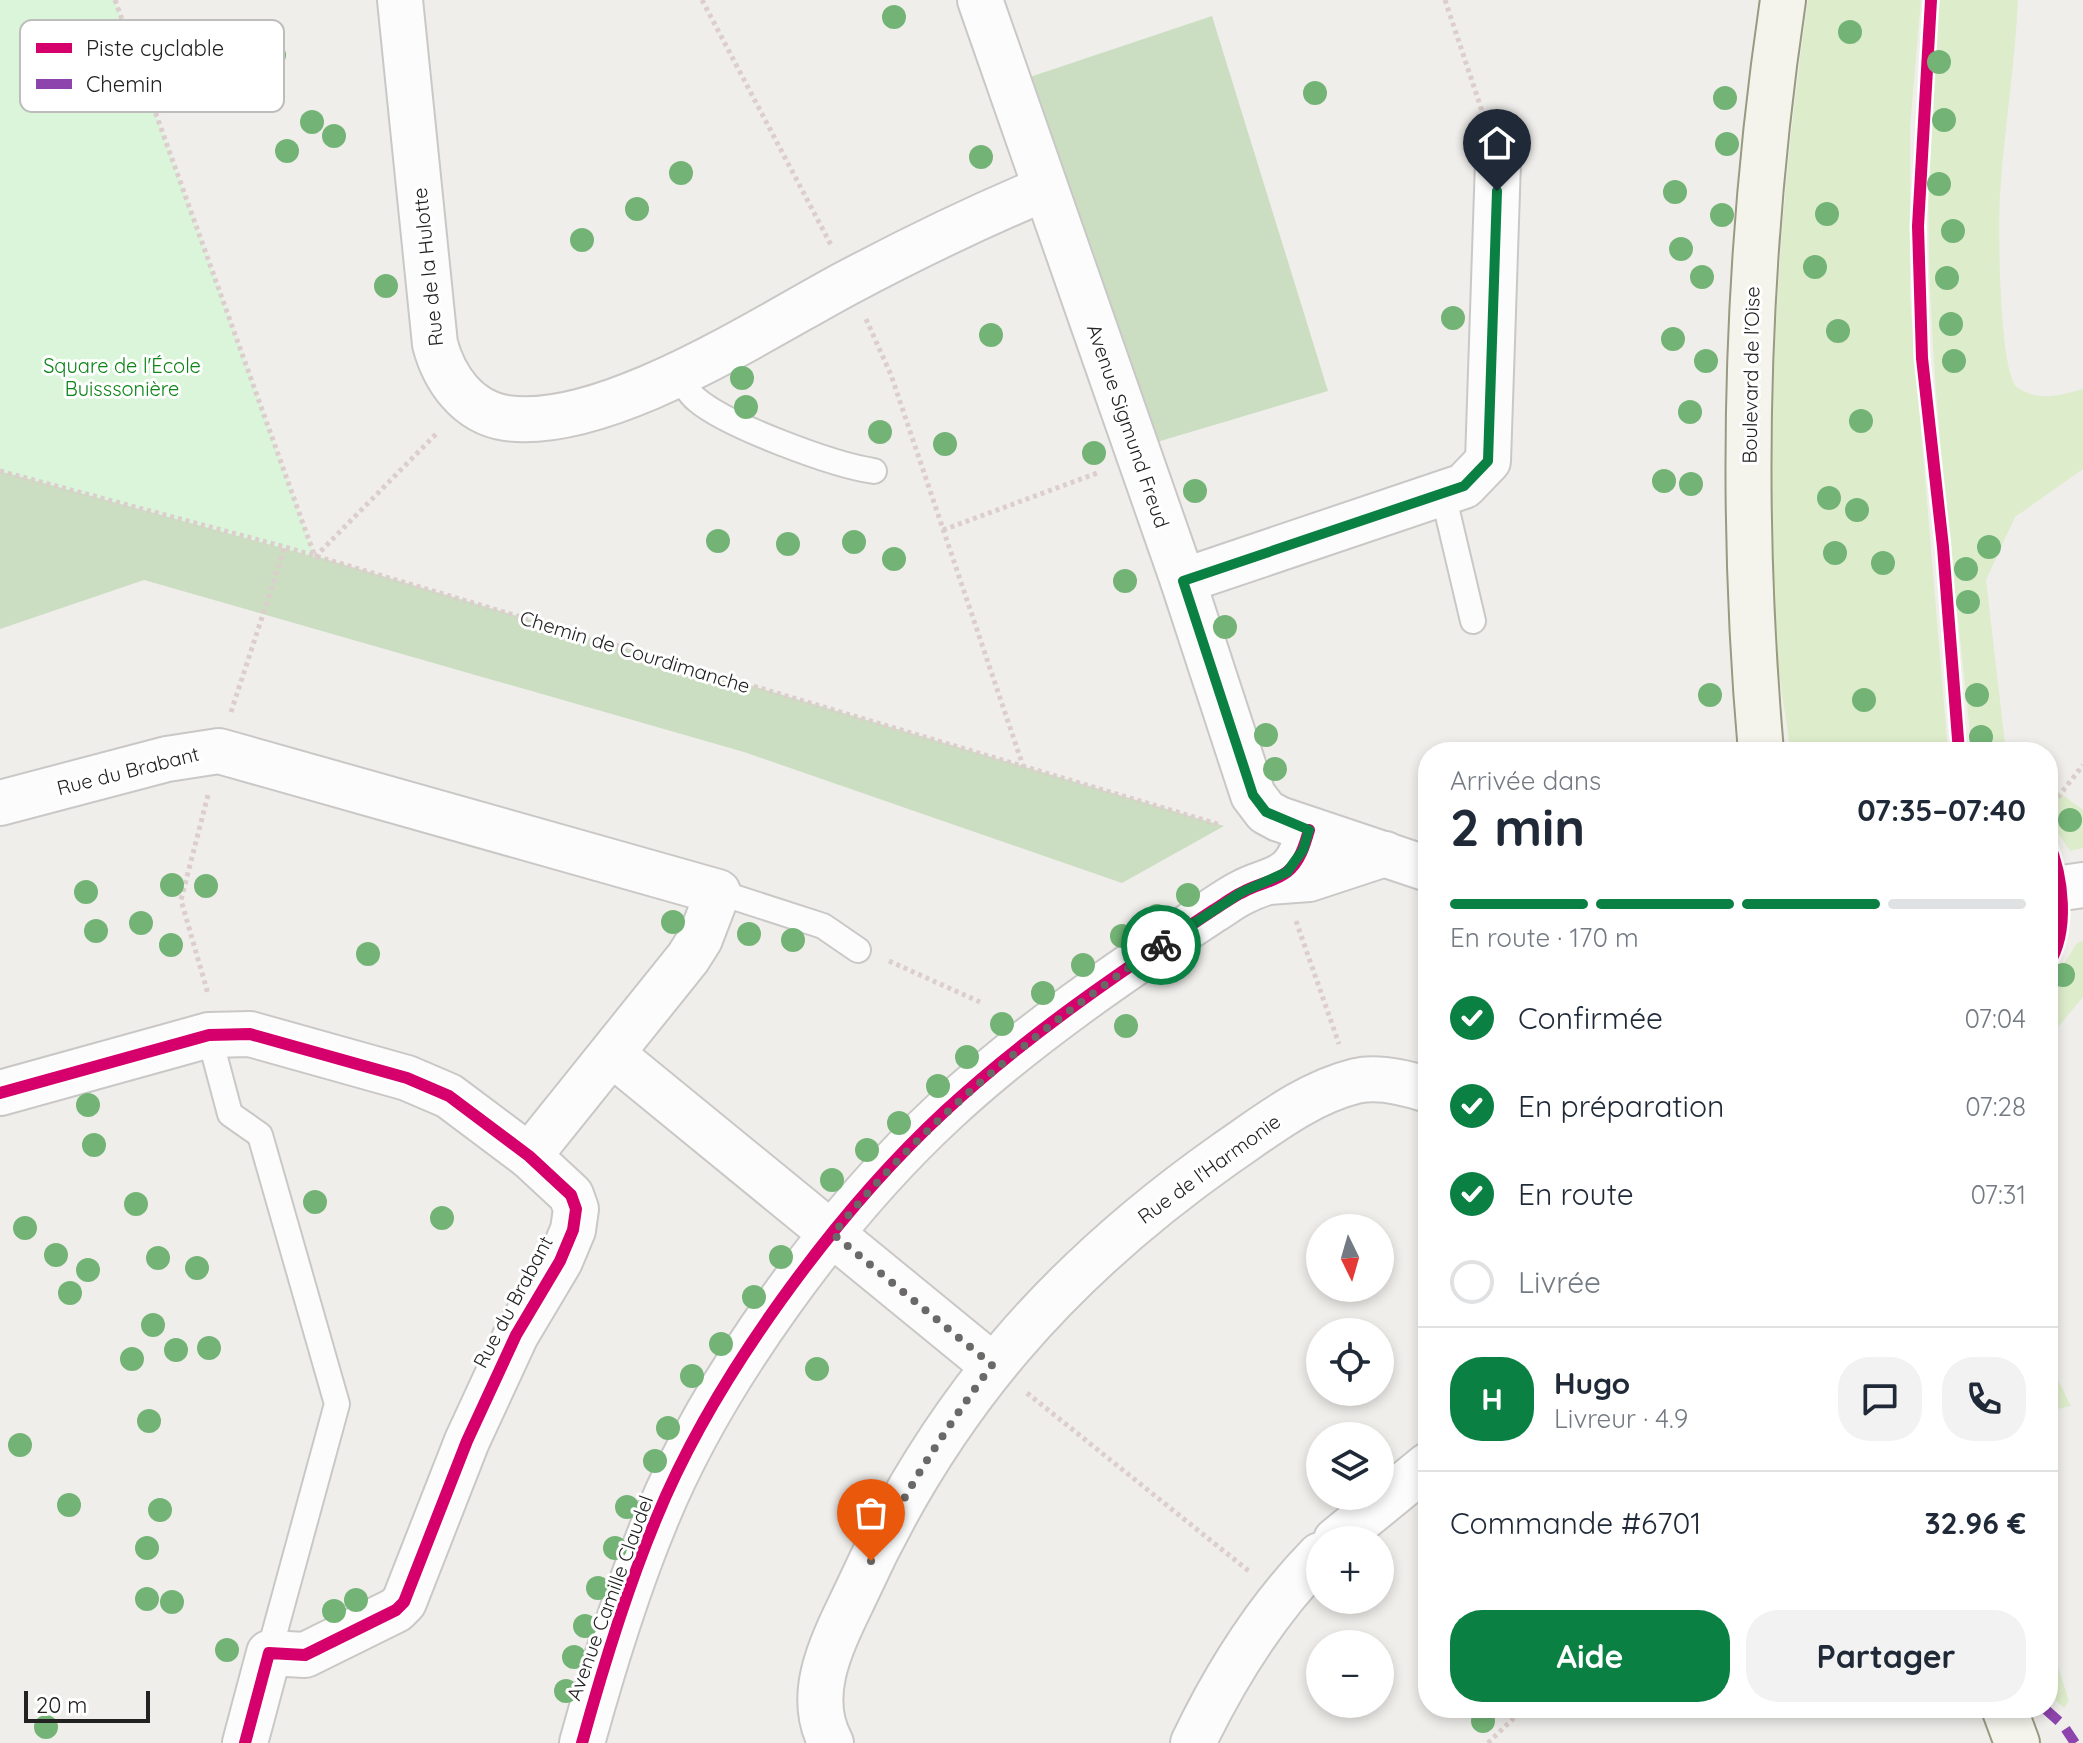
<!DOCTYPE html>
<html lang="fr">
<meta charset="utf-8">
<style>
body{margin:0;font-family:Quicksand,sans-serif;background:#f2f2f3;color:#1f2937;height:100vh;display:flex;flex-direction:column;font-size:30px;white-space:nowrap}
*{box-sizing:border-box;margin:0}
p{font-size:26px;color:#747a83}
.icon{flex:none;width:44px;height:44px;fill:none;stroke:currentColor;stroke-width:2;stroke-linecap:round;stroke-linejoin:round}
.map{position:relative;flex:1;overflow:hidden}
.drawer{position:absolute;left:1418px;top:742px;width:640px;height:976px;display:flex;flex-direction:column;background:#fff;border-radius:32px;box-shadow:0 4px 12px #0003}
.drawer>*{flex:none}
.needle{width:52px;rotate:175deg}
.fabs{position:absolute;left:1306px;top:1214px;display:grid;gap:16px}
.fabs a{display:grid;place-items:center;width:88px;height:88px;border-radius:50%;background:#fff;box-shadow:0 4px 12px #0003;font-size:40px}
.scale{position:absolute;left:24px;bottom:20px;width:126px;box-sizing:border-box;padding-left:8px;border:4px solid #222;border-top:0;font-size:22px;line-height:28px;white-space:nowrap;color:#222;-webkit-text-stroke:6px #fff;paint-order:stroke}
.pin{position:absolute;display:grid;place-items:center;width:68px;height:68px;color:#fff;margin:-82px -34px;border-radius:50% 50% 50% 0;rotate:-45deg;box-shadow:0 0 8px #0007}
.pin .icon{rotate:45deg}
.courier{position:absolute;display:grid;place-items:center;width:80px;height:80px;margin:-40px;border:6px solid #0b8043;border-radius:50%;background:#fff;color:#222;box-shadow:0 2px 10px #0007}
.head em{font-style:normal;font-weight:800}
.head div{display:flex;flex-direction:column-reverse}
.head{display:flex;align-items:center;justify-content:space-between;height:136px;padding:0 32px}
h1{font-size:52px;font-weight:800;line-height:60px}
.bar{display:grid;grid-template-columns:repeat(4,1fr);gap:12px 8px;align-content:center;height:96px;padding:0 32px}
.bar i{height:10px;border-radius:6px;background:#e0e1e3}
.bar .on{background:#0b8043}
.bar p{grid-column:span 4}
.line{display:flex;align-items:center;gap:20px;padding:0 32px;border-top:2px solid #e0e1e3}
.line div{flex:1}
.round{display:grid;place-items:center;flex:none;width:84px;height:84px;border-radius:32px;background:#f2f2f3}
ol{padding:0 32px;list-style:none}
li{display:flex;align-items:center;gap:24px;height:88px}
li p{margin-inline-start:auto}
li .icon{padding:8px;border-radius:50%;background:#0b8043;color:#fff;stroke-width:4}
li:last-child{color:#747a83}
li i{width:44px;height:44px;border:4px solid #e0e1e3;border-radius:50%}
.primary-button{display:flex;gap:16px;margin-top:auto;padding:16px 32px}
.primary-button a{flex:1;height:92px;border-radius:32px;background:#0b8043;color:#fff;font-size:32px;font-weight:800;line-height:92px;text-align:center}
.primary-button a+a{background:#f2f2f3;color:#1f2937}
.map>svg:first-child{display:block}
.grass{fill:#ddeccb}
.forest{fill:#cbdec1}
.park{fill:#daf5da}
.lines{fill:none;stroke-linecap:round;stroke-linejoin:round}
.service-casing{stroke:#c9c8c7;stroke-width:28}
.minor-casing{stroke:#c9c8c7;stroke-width:48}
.secondary-casing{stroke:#999a82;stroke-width:48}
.path{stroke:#dccecd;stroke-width:5;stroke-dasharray:4 4;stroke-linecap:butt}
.service{stroke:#fdfcfc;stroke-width:24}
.minor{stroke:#fdfcfc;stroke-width:44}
.secondary{stroke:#f4f4ed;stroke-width:44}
.quiet{stroke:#8e44ad;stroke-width:10;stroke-dasharray:20 10;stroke-linecap:butt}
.cycleway-casing{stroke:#fff;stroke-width:17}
.cycleway{stroke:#d6006c;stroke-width:12}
.tree{fill:#73b476}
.done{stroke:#6a6968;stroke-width:8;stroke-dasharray:0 14.4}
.route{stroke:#0b8043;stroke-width:10}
.labels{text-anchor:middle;stroke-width:6;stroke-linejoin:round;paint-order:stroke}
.street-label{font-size:20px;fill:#222;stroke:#fff}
.park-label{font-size:20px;fill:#0c8416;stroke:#fff}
.key{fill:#fff;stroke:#bdbdbd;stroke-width:2}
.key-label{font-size:22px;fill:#222}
</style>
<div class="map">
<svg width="2083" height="1743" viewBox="0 0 2083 1743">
<rect width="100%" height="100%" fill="#f0eeeb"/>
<!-- grass -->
<g class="grass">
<path d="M1808 0H1921L1910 127V298L1948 752H1790C1787 718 1779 684 1777 650 1764 432 1777 215 1808 0Z"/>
<path d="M1940 0H2018C2015 66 2004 130 2000 196 1998 224 1999 376 2018 388 2039 402 2062 395 2083 389V469L2015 517 1986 580 2006 752H1972C1947 503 1909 251 1940 0Z"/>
<path d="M2048 784 2083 810V848L2070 851 2048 818Z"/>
<path d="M2083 941V997L2048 1039V989L2077 943Z"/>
<path d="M2048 1360 2071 1406 2048 1411Z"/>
<path d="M2048 1637 2069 1701 2064 1708 2048 1694Z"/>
</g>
<!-- forest -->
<g class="forest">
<path d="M1212 16 1328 391 1147 445 1021 80Z"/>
<path d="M0 471 285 547 1224 826 1122 883 744 752 144 580 0 629Z"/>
</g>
<!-- park -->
<path class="park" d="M0 0H115L315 557 0 471Z"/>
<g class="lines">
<!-- service casing -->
<g class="service-casing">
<g id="service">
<path d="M678 375C684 384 689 394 697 400 728 426 833 465 874 471"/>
<path d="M1443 494 1473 621"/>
<path d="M718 892 823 926 858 950"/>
<path d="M209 1035 230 1114 260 1135 337 1404 269 1653"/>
</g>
</g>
<!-- minor casing -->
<g class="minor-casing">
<g id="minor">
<path d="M400 0 435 344C444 378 467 412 506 418 604 432 761 329 847 283 911 249 977 217 1044 189"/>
<path d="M980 0 1183 581 1253 795 1266 812 1279 819 1428 869"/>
<path d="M1183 581 1464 486 1488 461 1498 162"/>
<path d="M0 803 167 759 219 751 718 892 700 939 688 958 529 1156"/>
<path d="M1268 882 1309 879 1385 854"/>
<path d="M2048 890 2083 885"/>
<path d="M612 1054 992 1365"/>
<path d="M0 1093 209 1035 250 1034 407 1078 449 1096 529 1156 571 1195 576 1209 573 1230 560 1261 516 1335 467 1441 404 1602 396 1610 305 1655 269 1653 245 1743"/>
<path d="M1336 1540 1428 1465"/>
<path d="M582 1743C603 1667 626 1591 656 1519 713 1379 835 1213 945 1111 1027 1035 1120 972 1212 911 1222 905 1232 897 1243 892 1257 884 1274 882 1287 872 1300 862 1305 844 1309 830"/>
<path d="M831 1743C803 1692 836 1636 858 1589 942 1404 1059 1271 1225 1154 1266 1126 1307 1093 1356 1081 1378 1076 1407 1083 1428 1090"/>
<path d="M1193 1743C1226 1674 1266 1610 1320 1555"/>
</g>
</g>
<!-- secondary casing -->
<g class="secondary-casing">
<g id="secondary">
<path d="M1761 752C1739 501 1746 249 1783 0"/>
<path d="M2004 1708 2017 1743"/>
</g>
</g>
<!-- path -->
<g class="path">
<path d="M115 0 315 557 438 432"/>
<path d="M702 0 831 245"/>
<path d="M1445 0 1485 120"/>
<path d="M866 319 891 375 1023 766"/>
<path d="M0 471 285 547 1221 825"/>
<path d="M943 530 1100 472"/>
<path d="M231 712 285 547"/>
<path d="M208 795 181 900 208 994"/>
<path d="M2048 810 2083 765"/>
<path d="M1296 921 1339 1044"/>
<path d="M889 961 980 1002"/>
<path d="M1027 1393 1250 1572"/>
<path d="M1488 1743 1524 1708"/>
</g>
<!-- service -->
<use href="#service" class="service"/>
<!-- minor -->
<use href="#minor" class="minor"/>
<!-- secondary -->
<use href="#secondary" class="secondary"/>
<!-- quiet -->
<path class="quiet" d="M2044 1708 2063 1725 2075 1743"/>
<!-- cycleway casing -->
<g class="cycleway-casing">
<g id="cycleway">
<path d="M1931 0 1918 226 1922 358 1943 547 1959 752"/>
<path d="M2048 841C2063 876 2070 931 2048 965"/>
<path d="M0 1093 209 1035 250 1034 407 1078 449 1096 529 1156 571 1195 576 1209 573 1230 560 1261 516 1335 467 1441 404 1602 396 1610 305 1655 269 1653 245 1743"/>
<path d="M582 1743C603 1667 626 1591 656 1519 713 1379 835 1213 945 1111 1027 1035 1120 972 1212 911 1222 905 1232 897 1243 892 1257 884 1274 882 1287 872 1300 862 1305 844 1309 830"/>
</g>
</g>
<!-- cycleway -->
<use href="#cycleway" class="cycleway"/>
</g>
<!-- trees -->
<g class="tree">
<circle cx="894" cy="17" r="12"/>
<circle cx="1850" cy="32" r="12"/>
<circle cx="274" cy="55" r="12"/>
<circle cx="1939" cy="62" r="12"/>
<circle cx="1315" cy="93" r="12"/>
<circle cx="1725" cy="98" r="12"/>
<circle cx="1944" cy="120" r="12"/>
<circle cx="312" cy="122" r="12"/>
<circle cx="334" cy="136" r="12"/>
<circle cx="1727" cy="144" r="12"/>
<circle cx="287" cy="151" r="12"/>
<circle cx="981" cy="157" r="12"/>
<circle cx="681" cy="173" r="12"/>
<circle cx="1939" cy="184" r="12"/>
<circle cx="1675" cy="192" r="12"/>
<circle cx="637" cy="209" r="12"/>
<circle cx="1827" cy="214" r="12"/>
<circle cx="1722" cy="215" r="12"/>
<circle cx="1953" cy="231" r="12"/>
<circle cx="582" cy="240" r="12"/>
<circle cx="1681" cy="249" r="12"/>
<circle cx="1815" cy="267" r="12"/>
<circle cx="1702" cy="277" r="12"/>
<circle cx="1947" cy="278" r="12"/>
<circle cx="386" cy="286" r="12"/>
<circle cx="1453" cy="318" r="12"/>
<circle cx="1951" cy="324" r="12"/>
<circle cx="1838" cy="331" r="12"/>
<circle cx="991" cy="335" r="12"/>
<circle cx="1673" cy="339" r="12"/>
<circle cx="1706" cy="361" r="12"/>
<circle cx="1954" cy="361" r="12"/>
<circle cx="742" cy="378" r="12"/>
<circle cx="746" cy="407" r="12"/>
<circle cx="1690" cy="412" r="12"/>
<circle cx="1861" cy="421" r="12"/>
<circle cx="880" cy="432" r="12"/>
<circle cx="945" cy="444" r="12"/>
<circle cx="1094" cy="453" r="12"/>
<circle cx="1664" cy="481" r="12"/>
<circle cx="1691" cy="484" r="12"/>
<circle cx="1195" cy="491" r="12"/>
<circle cx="1829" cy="498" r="12"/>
<circle cx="1857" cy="510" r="12"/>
<circle cx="718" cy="541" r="12"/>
<circle cx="854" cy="542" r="12"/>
<circle cx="788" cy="544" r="12"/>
<circle cx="1989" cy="547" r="12"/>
<circle cx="1835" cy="553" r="12"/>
<circle cx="894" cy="559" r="12"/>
<circle cx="1883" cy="563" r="12"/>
<circle cx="1966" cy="569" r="12"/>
<circle cx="1125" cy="581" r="12"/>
<circle cx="1968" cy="602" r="12"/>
<circle cx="1225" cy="627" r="12"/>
<circle cx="1710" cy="695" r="12"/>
<circle cx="1977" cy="695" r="12"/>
<circle cx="1864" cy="700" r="12"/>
<circle cx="1266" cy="735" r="12"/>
<circle cx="1981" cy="737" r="12"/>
<circle cx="1275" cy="769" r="12"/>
<circle cx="2070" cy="820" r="12"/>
<circle cx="172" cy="885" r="12"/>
<circle cx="206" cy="886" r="12"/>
<circle cx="86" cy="892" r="12"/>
<circle cx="1188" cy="895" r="12"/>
<circle cx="1157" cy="916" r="12"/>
<circle cx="673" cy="922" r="12"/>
<circle cx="141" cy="923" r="12"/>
<circle cx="96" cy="931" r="12"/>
<circle cx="749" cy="934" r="12"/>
<circle cx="1122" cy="936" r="12"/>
<circle cx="793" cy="940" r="12"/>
<circle cx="171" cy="945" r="12"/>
<circle cx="368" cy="954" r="12"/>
<circle cx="1083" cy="965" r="12"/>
<circle cx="2063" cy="975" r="12"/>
<circle cx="1043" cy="993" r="12"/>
<circle cx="1002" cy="1024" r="12"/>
<circle cx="1126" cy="1026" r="12"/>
<circle cx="967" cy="1057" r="12"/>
<circle cx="938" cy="1086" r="12"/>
<circle cx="88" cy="1105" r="12"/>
<circle cx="899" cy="1123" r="12"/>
<circle cx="94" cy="1145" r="12"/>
<circle cx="867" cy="1150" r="12"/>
<circle cx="832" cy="1180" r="12"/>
<circle cx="315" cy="1202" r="12"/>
<circle cx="136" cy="1204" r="12"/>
<circle cx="442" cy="1218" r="12"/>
<circle cx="25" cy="1228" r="12"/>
<circle cx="56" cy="1255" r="12"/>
<circle cx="781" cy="1257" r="12"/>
<circle cx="158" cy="1258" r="12"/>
<circle cx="197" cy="1268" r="12"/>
<circle cx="88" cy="1270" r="12"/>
<circle cx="70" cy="1293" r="12"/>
<circle cx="754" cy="1297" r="12"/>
<circle cx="153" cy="1325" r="12"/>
<circle cx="721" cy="1344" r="12"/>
<circle cx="209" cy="1348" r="12"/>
<circle cx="176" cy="1350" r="12"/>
<circle cx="132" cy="1359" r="12"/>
<circle cx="817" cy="1369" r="12"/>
<circle cx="692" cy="1376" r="12"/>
<circle cx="149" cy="1421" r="12"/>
<circle cx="668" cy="1428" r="12"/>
<circle cx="20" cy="1445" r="12"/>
<circle cx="655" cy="1461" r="12"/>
<circle cx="69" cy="1505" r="12"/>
<circle cx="627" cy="1507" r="12"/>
<circle cx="160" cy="1510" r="12"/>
<circle cx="147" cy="1548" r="12"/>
<circle cx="615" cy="1548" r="12"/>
<circle cx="598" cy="1588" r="12"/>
<circle cx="147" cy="1599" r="12"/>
<circle cx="356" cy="1600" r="12"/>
<circle cx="172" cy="1602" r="12"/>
<circle cx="334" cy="1611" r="12"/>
<circle cx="585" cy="1626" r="12"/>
<circle cx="227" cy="1650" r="12"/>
<circle cx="574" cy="1657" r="12"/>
<circle cx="566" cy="1691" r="12"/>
<circle cx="1483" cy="1721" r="12"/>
<circle cx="46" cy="1727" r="12"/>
</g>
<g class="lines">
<!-- done -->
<path class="done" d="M871 1561C905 1491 946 1428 992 1365L833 1234C930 1114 1036 1032 1161 945"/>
<!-- route -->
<path class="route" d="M1161 945 1242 892 1287 872 1303 850 1309 830 1266 812 1253 795 1183 581 1464 486 1488 461 1497 191"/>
</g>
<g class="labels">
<!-- street labels -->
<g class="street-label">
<text transform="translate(428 267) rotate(-96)" y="7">Rue de la Hulotte</text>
<text transform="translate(1751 375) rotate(-89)" y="7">Boulevard de l'Oise</text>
<text transform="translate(1128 426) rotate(71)" y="7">Avenue Sigmund Freud</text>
<text transform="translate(635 652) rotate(17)" y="7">Chemin de Courdimanche</text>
<text transform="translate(128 771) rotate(-14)" y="7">Rue du Brabant</text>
<text transform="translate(1209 1169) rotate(-36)" y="7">Rue de l'Harmonie</text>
<text transform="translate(513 1302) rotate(-62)" y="7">Rue du Brabant</text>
<text transform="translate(610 1598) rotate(-70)" y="7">Avenue Camille Claudel</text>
</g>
<!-- park labels -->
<g class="park-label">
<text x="122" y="373">Square de l'École<tspan x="122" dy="23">Buisssonière</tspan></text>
</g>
</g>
<!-- legend -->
<rect x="20" y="20" width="264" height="92" rx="12" class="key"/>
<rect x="36" y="43" width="36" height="10" fill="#d6006c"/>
<rect x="36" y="79" width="36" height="10" fill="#8e44ad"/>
<g class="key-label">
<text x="86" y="56">Piste cyclable</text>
<text x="86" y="92">Chemin</text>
</g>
</svg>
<div class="fabs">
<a><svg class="needle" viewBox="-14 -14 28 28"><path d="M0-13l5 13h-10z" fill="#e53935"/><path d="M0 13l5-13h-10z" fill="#747a83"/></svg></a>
<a><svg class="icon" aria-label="locate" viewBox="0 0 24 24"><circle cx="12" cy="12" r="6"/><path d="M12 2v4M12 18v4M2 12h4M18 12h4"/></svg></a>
<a><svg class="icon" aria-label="layers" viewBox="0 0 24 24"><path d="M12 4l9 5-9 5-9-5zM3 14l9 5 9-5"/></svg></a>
<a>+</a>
<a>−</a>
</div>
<div class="scale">20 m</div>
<div class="pin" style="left:871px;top:1561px;background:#ea580c"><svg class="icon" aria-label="bag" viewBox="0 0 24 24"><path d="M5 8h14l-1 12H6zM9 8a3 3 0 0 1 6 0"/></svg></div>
<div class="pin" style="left:1497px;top:191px;background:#1f2937"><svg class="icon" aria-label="home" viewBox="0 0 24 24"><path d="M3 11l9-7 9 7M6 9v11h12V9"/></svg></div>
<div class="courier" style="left:1161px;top:945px"><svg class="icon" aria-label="bike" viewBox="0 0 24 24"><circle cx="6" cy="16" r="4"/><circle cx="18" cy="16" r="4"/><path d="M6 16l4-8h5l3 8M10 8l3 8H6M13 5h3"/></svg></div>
<section class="drawer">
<div class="head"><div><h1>2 min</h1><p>Arrivée dans</p></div><em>07:35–07:40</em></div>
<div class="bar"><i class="on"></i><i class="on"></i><i class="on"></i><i></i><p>En route · 170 m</p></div>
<ol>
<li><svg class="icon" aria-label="check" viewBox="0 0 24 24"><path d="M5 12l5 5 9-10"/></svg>Confirmée<p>07:04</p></li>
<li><svg class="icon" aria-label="check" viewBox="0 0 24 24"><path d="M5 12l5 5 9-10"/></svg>En préparation<p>07:28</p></li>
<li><svg class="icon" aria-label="check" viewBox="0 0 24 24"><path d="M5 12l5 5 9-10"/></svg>En route<p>07:31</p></li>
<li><i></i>Livrée</li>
</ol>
<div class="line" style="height:144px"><b class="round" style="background:#0b8043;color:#fff">H</b><div><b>Hugo</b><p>Livreur · 4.9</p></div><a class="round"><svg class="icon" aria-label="chat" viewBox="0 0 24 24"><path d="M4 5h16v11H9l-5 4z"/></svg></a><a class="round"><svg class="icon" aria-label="phone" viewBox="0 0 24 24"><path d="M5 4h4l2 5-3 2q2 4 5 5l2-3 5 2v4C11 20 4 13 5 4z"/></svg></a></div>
<div class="line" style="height:104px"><div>Commande #6701</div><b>32.96 €</b></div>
<div class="primary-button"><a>Aide</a><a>Partager</a></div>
</section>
</div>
